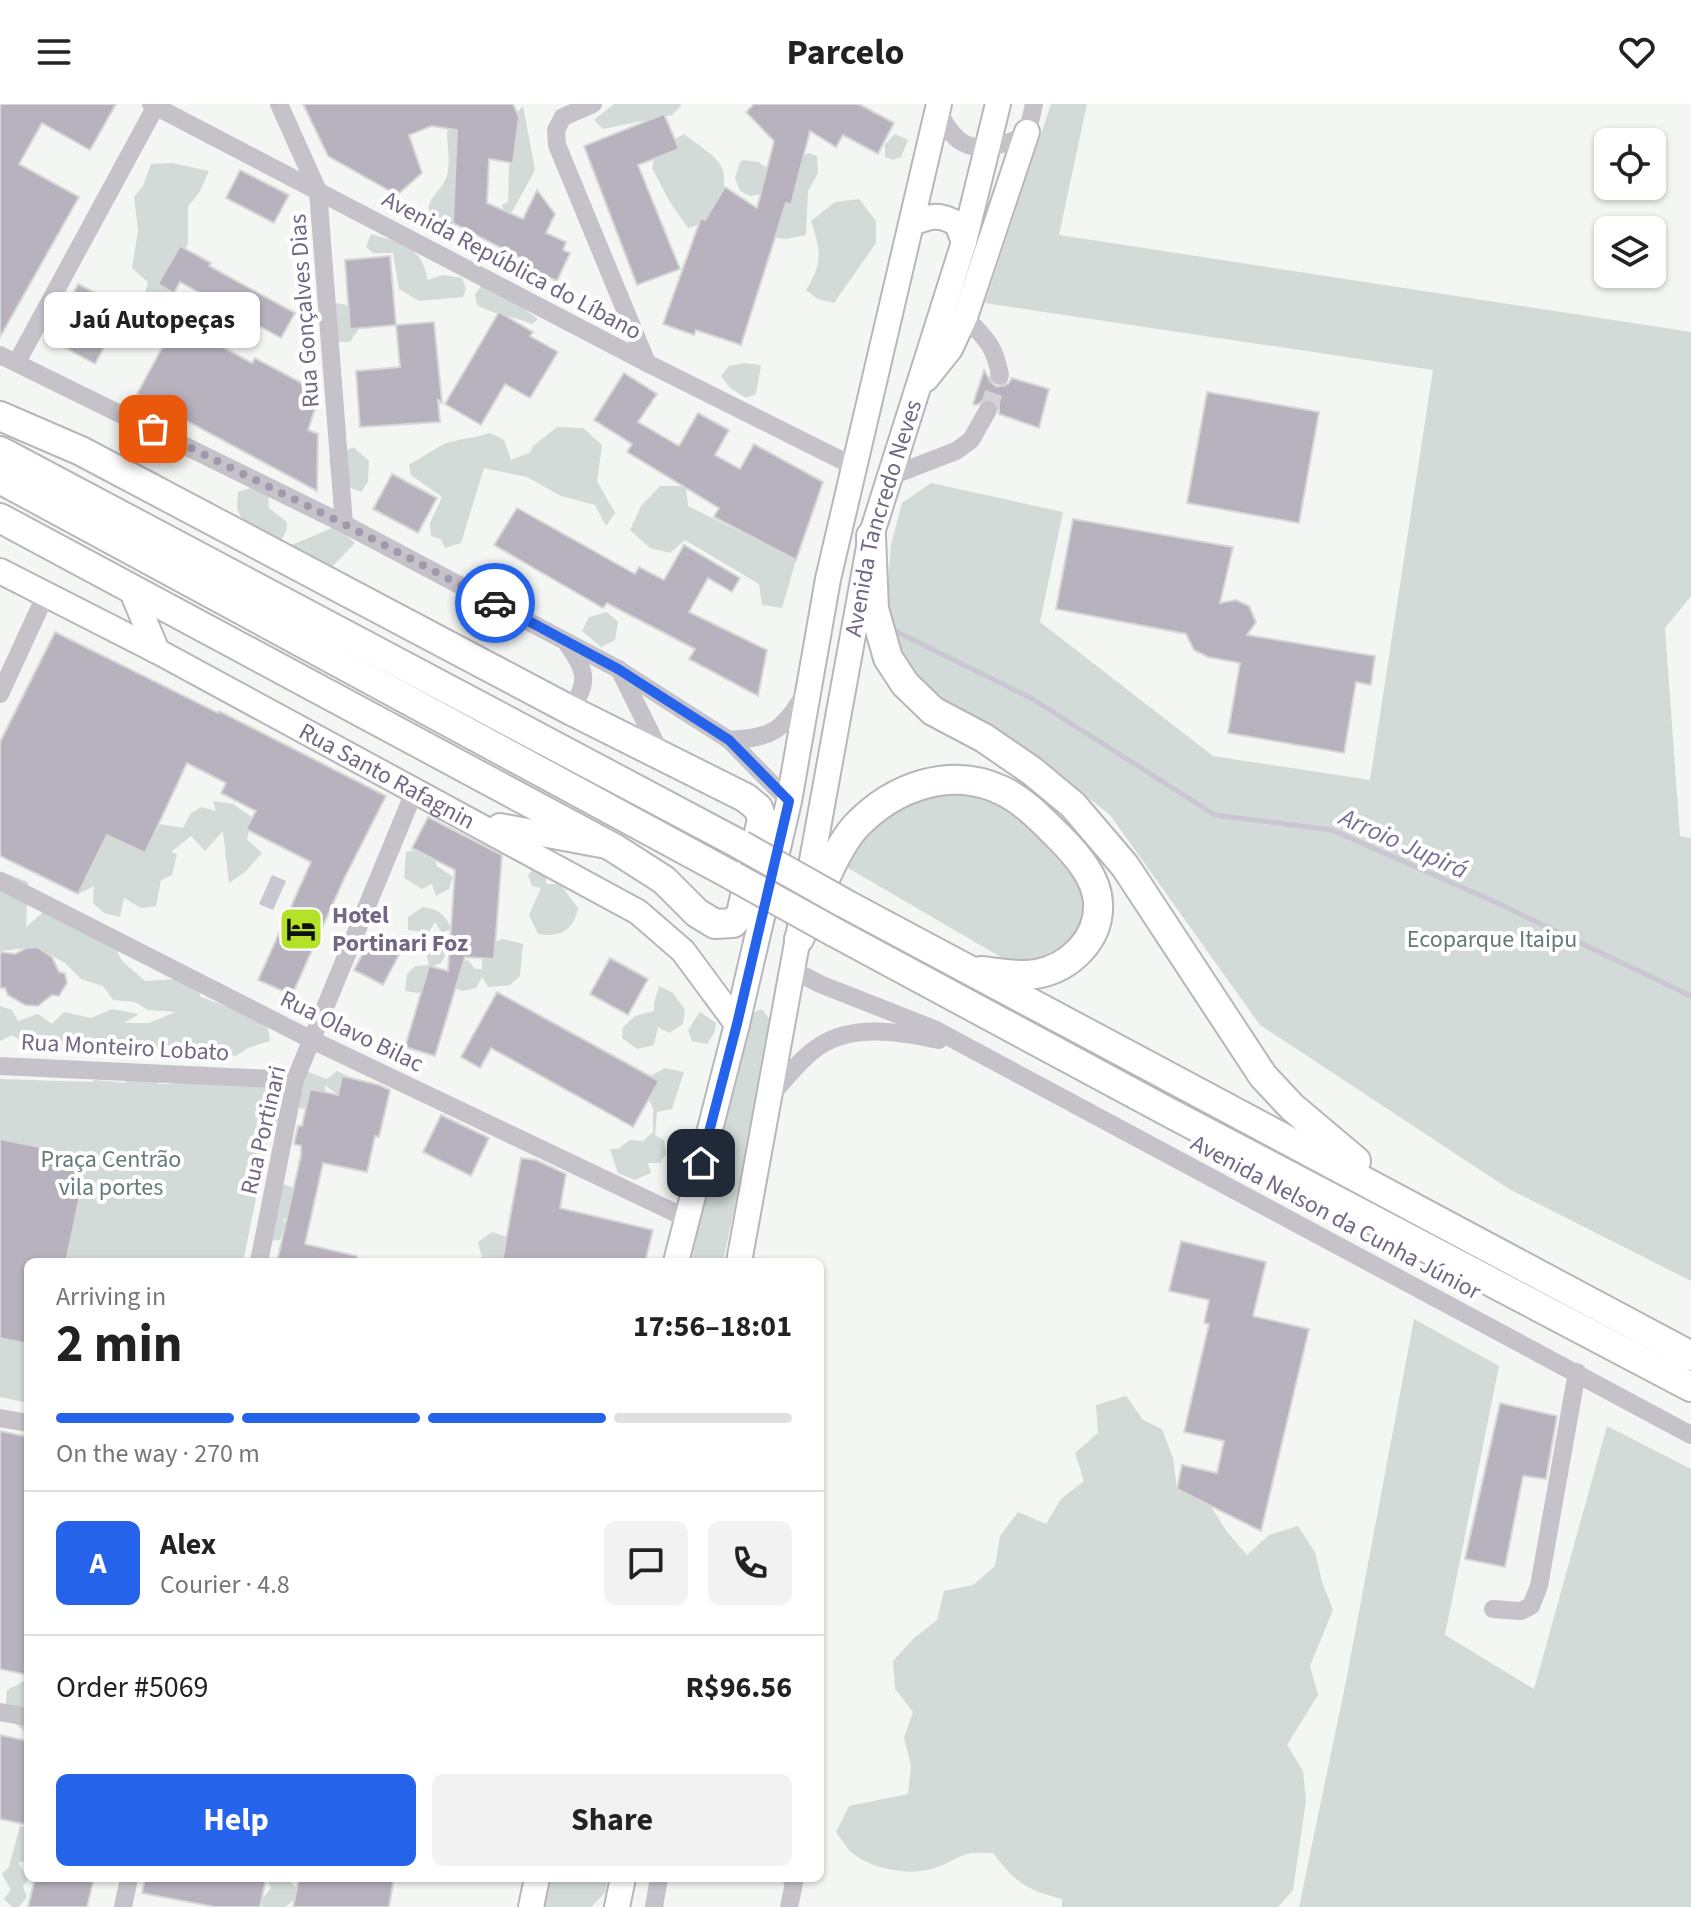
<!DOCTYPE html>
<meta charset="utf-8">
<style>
body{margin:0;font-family:"Source Sans 3",sans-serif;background:#f2f2f2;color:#222;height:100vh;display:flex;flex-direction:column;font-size:30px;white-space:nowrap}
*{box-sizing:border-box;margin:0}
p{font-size:26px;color:#767676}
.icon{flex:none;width:44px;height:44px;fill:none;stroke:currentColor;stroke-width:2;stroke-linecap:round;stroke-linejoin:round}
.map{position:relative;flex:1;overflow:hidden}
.panel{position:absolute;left:24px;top:1154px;width:800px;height:624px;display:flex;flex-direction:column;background:#fff;border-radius:12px;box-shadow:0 2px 6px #0004}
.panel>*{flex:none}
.tools{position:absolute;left:1594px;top:24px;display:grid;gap:16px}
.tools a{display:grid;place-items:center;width:72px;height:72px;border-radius:12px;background:#fff;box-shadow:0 2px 6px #0004;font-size:40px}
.pin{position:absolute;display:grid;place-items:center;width:68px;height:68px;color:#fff;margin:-34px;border-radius:16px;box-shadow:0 4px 12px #0006}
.courier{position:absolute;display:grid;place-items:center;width:80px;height:80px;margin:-40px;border:6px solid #2563eb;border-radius:50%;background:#fff;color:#222;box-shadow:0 2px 10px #0007}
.bubble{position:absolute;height:56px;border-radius:12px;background:#fff;box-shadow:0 2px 6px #0004;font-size:26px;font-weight:700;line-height:56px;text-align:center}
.overview em{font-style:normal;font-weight:700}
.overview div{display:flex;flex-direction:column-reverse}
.overview{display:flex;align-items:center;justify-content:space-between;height:136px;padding:0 32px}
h1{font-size:52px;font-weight:700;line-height:60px}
.bar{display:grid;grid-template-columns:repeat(4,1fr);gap:12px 8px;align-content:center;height:96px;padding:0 32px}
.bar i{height:10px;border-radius:6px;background:#e0e0e0}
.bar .on{background:#2563eb}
.bar p{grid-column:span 4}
.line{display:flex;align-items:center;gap:20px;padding:0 32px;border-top:2px solid #e0e0e0}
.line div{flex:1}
.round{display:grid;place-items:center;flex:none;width:84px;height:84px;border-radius:12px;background:#f2f2f2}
.cta{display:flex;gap:16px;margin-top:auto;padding:16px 32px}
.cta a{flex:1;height:92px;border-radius:12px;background:#2563eb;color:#fff;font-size:32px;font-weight:700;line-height:92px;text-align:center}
.cta a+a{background:#f2f2f2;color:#222}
header{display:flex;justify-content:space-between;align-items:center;height:104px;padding:0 32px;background:#fff;font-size:36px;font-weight:700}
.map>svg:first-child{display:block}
.green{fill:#d2dbd8}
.water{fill:#cac6d2}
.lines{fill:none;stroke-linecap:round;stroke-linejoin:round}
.stream{stroke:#cac6d2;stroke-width:5}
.building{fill:#b7b2bd;stroke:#d6d8d6;stroke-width:2}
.minor-tunnel{stroke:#d3d2d7;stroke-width:18;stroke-dasharray:18 9;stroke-linecap:butt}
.major-casing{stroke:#b9b5bd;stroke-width:28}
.highway-casing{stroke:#b8b5bb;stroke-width:32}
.minor{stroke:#c5c2c9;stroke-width:18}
.major{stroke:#fff;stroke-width:24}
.highway{stroke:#fff;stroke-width:28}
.highway-bridge-casing{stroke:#b8b5bb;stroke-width:32;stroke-linecap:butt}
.highway-bridge{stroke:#fff;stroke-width:28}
.done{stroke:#a098ab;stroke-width:8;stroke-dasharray:0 14.4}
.route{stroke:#2563eb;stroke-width:10}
.labels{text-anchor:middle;stroke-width:8;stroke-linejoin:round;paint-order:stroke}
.street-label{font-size:24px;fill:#746684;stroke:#fff}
.poi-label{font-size:24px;font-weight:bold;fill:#746684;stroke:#fff;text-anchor:start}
.park-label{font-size:24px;fill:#647b77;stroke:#fff}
.water-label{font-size:26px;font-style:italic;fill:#7a7095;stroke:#fff}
</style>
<header><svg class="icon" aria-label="menu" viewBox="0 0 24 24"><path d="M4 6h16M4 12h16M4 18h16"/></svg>Parcelo<svg class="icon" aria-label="heart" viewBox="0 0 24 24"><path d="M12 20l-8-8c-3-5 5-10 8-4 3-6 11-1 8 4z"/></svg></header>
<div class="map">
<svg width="1691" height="1803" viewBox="0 0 1691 1803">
<rect width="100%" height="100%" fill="#f3f6f3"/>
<!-- green -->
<g class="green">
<path d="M614 0H681V2L672 11 603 25 594 16Z"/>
<path d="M1051 0H1087L1059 131 1691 228V492L1665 524 1680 732 1691 734V1177L1509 1085 1260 921 1110 711 1046 660 935 596 902 558 886 506 891 441 902 399 931 379 1063 408 1040 518 1213 652 1370 676 1433 266 985 199Z"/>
<path d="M523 2 535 66 513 106 508 111 504 109 502 101 508 98 510 17Z"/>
<path d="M491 15 456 48V124L450 128 438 125C415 93 443 94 448 67 450 55 447 39 447 27Z"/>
<path d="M684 30C729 64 727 56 721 114L688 124 670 98 652 64 656 45Z"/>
<path d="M895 30 908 36 901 53 893 56 885 53V40Z"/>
<path d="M808 49 817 52 818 69 808 87 806 131 786 135 772 133 794 59Z"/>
<path d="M743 56 758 58 772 68 766 89 750 92 740 87 735 74 740 58Z"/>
<path d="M172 59 209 67 199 89 188 102V140L164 180 174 194 168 199 148 197 145 190 148 178 132 164 138 126 134 93 143 82 151 60Z"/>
<path d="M859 95 876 117V139L834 199 818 195 806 186C823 159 821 147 811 117L835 98Z"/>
<path d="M371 130C403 140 420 140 428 176L442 171 462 174 466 185 463 193 419 197 399 185 393 149H373L366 143Z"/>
<path d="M481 182 513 197 538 215 532 220C513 212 494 211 477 201L475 190Z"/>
<path d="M337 199 356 203 363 218 350 238H335L321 209Z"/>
<path d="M744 259 761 261 756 290 746 294 730 284 721 272 729 262Z"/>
<path d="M557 323 583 324 602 341 597 377 615 409 606 422 595 401 561 392 527 373 484 364 461 439 445 444 441 435 431 432 430 419 442 393 411 371 409 360C422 355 440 340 450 338 465 334 475 334 490 329L504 336 511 356 531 348 532 343Z"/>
<path d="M353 343 369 357 368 378 361 388 334 377 329 356Z"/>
<path d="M660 382H686L688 402 796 456 782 504 762 501 759 480 685 436 670 449 650 444 630 426 641 402Z"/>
<path d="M254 383 268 390 269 404 287 418 286 428 279 439 228 431 242 416 237 404 238 388Z"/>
<path d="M332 424 345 430 355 439 327 468 287 443Z"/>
<path d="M607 508 618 518 615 536 601 543 582 527 589 513Z"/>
<path d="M132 682 126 721 128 741 145 749 160 720 183 724 190 710 201 703 216 707 213 697 233 700 253 714 247 735 262 749 245 768 229 779 223 727 205 747 191 732 171 748 177 750 172 771 161 776 156 802 141 804 124 794 120 813 104 809 93 799 94 782 78 790Z"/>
<path d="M952 690 971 692 1006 704 1068 762 1082 782 1085 815 1061 852 1016 862 843 761C861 718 906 693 952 690Z"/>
<path d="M420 745 431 748 437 762 453 773 449 785 436 792 432 780 422 785 404 774 406 748Z"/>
<path d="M537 761 547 768 546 780H560L578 804C574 826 560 834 538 830L529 811 541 784 532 782 528 771Z"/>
<path d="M0 767 28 778 26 823 49 803 116 845 122 857 145 877 192 874 201 893 255 913 268 925 270 937 248 944 236 952 205 944 202 954 180 951 175 939 151 948 140 941 122 939 113 949 93 952 71 943 59 949 21 937 12 931 0 937V902L12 906 18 917 38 910 52 920 64 908 91 914 112 905 139 910 124 919H149L176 908 148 906 135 898 113 896 103 882 81 875 65 859 37 843 0 847Z"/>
<path d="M423 803C438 805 446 810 451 825L442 829 435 818 428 829 408 826V813Z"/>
<path d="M503 835 523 840 520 872 510 881 488 883 482 873 476 884 462 887 452 883 451 863 468 856 475 865H482V854L490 840Z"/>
<path d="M428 841H441L445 852 441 859 431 863 429 886 418 889 405 887 407 870 415 862 429 861 426 849Z"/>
<path d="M659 882 673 889 685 906 683 920 669 929 658 923 654 941 637 945 622 934 623 923 635 912 654 907V899Z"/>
<path d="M762 905 770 916V933L723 1158H691L741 930 748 911Z"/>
<path d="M700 908 716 919 714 929 707 940 692 937 688 926Z"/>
<path d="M665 964 684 968 672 1005 657 1008 655 1031 664 1036 666 1050 660 1059H648L651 1069 635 1076 618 1069 610 1045H618L630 1036 643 1037 653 1028V1005L647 990 650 972Z"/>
<path d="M337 967 359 977 348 998 325 981V996L302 1005 286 999 280 986 292 970 308 968 327 975Z"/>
<path d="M154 968 158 980H172L170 971 236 982 278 984 276 992 281 999 277 1019 268 1032 262 1065 265 1071 260 1089H257L243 1158H28V1299L0 1293V975L92 978 95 976 126 979 124 971Z"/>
<path d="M278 1079 292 1083 297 1095 290 1110 283 1116 285 1120 280 1136 269 1137C259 1113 254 1095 278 1079Z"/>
<path d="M492 1128 507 1133 505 1158H483L478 1138Z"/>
<path d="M1414 1215 1499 1262 1445 1531 1534 1585 1607 1322 1691 1365V1803H1299L1346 1577Z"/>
<path d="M1126 1292 1143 1316 1162 1325 1173 1354 1177 1385 1210 1401 1227 1428 1247 1451 1269 1431 1298 1422 1315 1448 1322 1478 1333 1506 1310 1562 1318 1591 1287 1641 1303 1667 1306 1697 1293 1786 1278 1803H1062V1795C1026 1786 1015 1778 993 1749 962 1748 967 1750 940 1762 915 1773 879 1767 856 1752 848 1747 842 1736 836 1728L849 1702 908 1690 911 1662 904 1634 913 1608 895 1585 893 1557 914 1534 937 1516 944 1487 973 1481 995 1462 1000 1432 1018 1408 1046 1420 1061 1395 1084 1377 1075 1349 1098 1329 1096 1301Z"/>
<path d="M28 1575V1630L5 1611 7 1586Z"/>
<path d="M20 1722 28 1724V1756L18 1759 29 1774 23 1783 27 1793 19 1803H12L4 1795 11 1786 2 1770 9 1763Z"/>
<path d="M266 1774H291L290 1778 297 1784 294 1796 285 1803H263L261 1796 271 1784Z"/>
<path d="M546 1774H608L605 1789 591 1803H535Z"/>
</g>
<!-- water -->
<path class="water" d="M272 771 286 777 273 806 259 800Z"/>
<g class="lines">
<!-- stream -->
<path class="stream" d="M891 525 1031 594 1215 711 1332 726 1493 797 1691 892"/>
</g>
<!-- building -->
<g class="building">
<path d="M0 0H116L90 46 42 19 19 60 79 93 0 233Z"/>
<path d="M303 0H513L519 13 513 59 489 55 487 99 523 115 537 86 555 110 546 129 566 138 563 146 570 149 557 177 530 165 532 160 453 119 457 26 432 22 409 31 422 69 397 91 328 52Z"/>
<path d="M754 0H859L894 19 878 50 843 31 836 43 810 27 791 101 786 99 741 241 696 226 694 231 663 220 701 114 705 116 725 83 757 104 774 37 746 8Z"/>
<path d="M664 10 679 45 638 61 680 165 637 181 584 42Z"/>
<path d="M240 66 289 91 274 119 226 94Z"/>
<path d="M180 142 211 159 209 162 295 209 281 234 180 178 174 189 158 180Z"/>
<path d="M390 152 396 221 350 225 345 156Z"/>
<path d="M78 180 125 204 95 260 49 235Z"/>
<path d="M499 208 533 228 530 232 558 248 530 294 505 280 481 321 445 300Z"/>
<path d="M176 218 252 259 255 254 307 282 300 295 316 302 308 326 318 330 317 387 137 290Z"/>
<path d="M434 218 442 299 438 296 440 318 360 323 356 267 400 263 396 221Z"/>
<path d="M984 266 991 278 997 283 1008 280 1012 274 1049 285 1039 324 999 310V301L993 295 987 294 977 301 973 300Z"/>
<path d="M624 269 657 290 638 318 679 342 698 309 729 326 715 351 740 365 754 340 823 378 796 456 714 413 719 404 627 348 632 340 594 316Z"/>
<path d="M1207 288 1319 308 1299 419 1187 399Z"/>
<path d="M392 370 437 394 418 429 373 405Z"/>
<path d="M517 404 635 470 639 463 664 476 684 441 740 474 732 488 708 474 689 508 767 546 758 592 689 555 695 545 607 499 603 504 494 441Z"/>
<path d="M1073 415 1233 443 1220 499 1236 496 1249 502 1256 518 1247 531 1375 552 1371 581 1356 578 1344 649 1228 629 1240 559 1208 553 1194 546 1186 530 1056 505Z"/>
<path d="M55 528 218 609 219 607 386 692 344 775 292 891 258 876 311 758 246 725 256 707 221 689 226 679 187 659 145 749 107 731 78 790 0 752V638Z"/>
<path d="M428 713 502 751 494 855 465 853 435 952 405 943 429 862 448 867 455 766 412 744Z"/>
<path d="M371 834 400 849 383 881 354 866Z"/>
<path d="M37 843 52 853 59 868 65 869 67 879 59 892 52 891 38 902 25 901 8 891 5 884H0V848L15 850 26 844Z"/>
<path d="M610 854 648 875 628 911 590 890Z"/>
<path d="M497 888 659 977 633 1023 491 944 480 964 461 953Z"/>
<path d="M342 972 379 981 390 986 379 1033 375 1032 367 1068 323 1059 305 1140 357 1152V1158H277L301 1051V1042L294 1040 298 1022H302L310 985 338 991Z"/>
<path d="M441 1011 489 1034 471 1072 423 1048Z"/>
<path d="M0 1035 88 1053 66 1158H28V1240L0 1234Z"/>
<path d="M521 1054 536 1056 566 1070 560 1104 653 1126 645 1158H502Z"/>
<path d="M1181 1137 1266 1158 1253 1212 1309 1225 1261 1427 1177 1385 1182 1361 1217 1369 1224 1337 1184 1328 1209 1220 1204 1219 1209 1196 1169 1187Z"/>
<path d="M1500 1299 1557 1312 1546 1375 1523 1372 1505 1463 1465 1455Z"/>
<path d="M0 1327 28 1333V1571L0 1565Z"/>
<path d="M0 1631 28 1637V1721L0 1715Z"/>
<path d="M35 1774H94L87 1803H28Z"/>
<path d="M145 1774H266L260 1803H215L142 1789Z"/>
<path d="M299 1774H394L389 1803H293Z"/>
</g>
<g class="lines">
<!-- minor-tunnel -->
<path class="minor-tunnel" d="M988 306 1000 271"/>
<!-- major casing -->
<g class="major-casing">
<g id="major">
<path d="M911 120C929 112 939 109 957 120L964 138"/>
<path d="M926 275 950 245 965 213 1027 28"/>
<path id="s1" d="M0 467 157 547 638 808 683 847 737 920"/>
<path d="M131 485 157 547"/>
<path d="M500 722 601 741"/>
<path d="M676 1158 737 920 789 697 828 475 939 0"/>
<path id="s2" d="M739 1158 871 432 964 138 998 0"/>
<path d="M531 1803 537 1774"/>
<path d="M617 1803 623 1774"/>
</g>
</g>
<!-- highway casing -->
<g class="highway-casing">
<g id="highway">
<path d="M0 312 81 347 570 606 746 694 758 704 762 715 741 810 733 819 715 820 697 809 664 776 614 744 0 414"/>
<path d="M0 347 741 741"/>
<path d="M0 375 733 772"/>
<path d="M871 432 874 505 888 554 905 580 933 607 984 634 1032 667 1073 701 1125 762 1263 972 1292 1003 1356 1057"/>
<path d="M842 798 1691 1252"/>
<path d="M834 828 1172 1010 1691 1283"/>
<path d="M799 835C813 804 834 745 857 721 894 683 950 662 1001 686 1023 696 1041 715 1058 732 1075 749 1097 773 1098 799 1100 835 1070 864 1036 870 1019 873 999 869 981 867"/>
</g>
</g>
<!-- minor -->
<g class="minor">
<path d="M151 0 647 259 853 362"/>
<path d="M279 0 318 87 344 420"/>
<path d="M593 0 563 13 556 26 557 41 647 259"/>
<path d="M938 7C954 38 966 49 1002 40 1010 38 1019 36 1025 30 1030 22 1032 9 1034 0"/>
<path d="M965 213C986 235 994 240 1000 271"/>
<path d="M0 251 344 420 618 565 729 636 789 697"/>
<path d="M17 258 157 0"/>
<path d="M891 372 956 347 971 336 988 306"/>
<path d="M566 538C585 566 591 576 570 606"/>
<path d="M619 565 662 652"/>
<path d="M0 590 46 490"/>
<path d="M729 636C770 634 782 628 803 593"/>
<path d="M0 777 312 936 686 1114"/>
<path d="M793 866 820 880 934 925 1691 1331"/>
<path d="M0 962 295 976"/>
<path d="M770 992C785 976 800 955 818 943 852 919 901 928 939 936"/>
<path d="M259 1158 295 976 415 686"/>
<path d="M0 1314 28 1319"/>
<path d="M1493 1505 1521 1507 1531 1502 1539 1482 1577 1268"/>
<path d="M0 1608 28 1613"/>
<path d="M123 1803 129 1774"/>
<path d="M654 1803 659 1774"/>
<path d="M789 1803 794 1779 791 1774"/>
</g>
<!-- major -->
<use href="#major" class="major"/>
<!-- highway -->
<use href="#highway" class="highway"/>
<!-- highway-bridge casing -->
<g class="highway-bridge-casing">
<g id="highway-bridge">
<path d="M741 741 842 798"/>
<path d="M733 772 834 828"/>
</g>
</g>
<!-- highway-bridge -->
<use href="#highway-bridge" class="highway-bridge"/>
</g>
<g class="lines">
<!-- done -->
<path class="done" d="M153 325 344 420 495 499"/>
<!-- route -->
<path class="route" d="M495 499 618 565 729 636 789 697 737 920 701 1059"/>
</g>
<!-- icons -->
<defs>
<g id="hotel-square" transform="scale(2.3)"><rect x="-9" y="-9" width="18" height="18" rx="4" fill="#b4e228" stroke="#fff"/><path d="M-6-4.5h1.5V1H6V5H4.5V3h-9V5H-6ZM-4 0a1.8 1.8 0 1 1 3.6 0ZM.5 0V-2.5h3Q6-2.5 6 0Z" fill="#111"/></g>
</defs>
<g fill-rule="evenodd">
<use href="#hotel-square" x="301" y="825"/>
</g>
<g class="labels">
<!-- street labels -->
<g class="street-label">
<text transform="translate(512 161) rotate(28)" y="8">Avenida República do Líbano</text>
<text transform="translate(304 207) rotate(-94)" y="8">Rua Gonçalves Dias</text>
<text dy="8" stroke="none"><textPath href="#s2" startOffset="758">Avenida Tancredo Neves</textPath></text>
<text dy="8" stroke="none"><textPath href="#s1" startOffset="438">Rua Santo Rafagnin</textPath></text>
<text transform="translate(352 927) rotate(26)" y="8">Rua Olavo Bilac</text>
<text transform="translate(125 943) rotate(3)" y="8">Rua Monteiro Lobato</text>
<text transform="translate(263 1026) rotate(-77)" y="8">Rua Portinari</text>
<text transform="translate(1336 1113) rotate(28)" y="8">Avenida Nelson da Cunha Júnior</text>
</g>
<!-- poi labels -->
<g class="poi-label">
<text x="332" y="819">Hotel<tspan x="332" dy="28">Portinari Foz</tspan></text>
</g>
<!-- park labels -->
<g class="park-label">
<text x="1492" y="843">Ecoparque Itaipu</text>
<text x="111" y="1063">Praça Centrão<tspan x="111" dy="28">vila portes</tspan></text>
</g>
<!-- water labels -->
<g class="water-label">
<text transform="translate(1404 739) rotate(24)" y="9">Arroio Jupirá</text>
</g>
</g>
</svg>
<div class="tools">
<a><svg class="icon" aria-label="locate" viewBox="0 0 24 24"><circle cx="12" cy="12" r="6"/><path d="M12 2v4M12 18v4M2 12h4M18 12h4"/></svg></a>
<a><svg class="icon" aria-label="layers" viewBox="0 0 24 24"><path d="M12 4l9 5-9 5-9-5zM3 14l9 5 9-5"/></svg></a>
</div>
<div class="pin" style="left:153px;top:325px;background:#ea580c"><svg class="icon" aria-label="bag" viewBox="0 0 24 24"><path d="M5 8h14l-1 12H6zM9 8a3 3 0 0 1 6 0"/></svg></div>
<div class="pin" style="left:701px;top:1059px;background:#1f2937"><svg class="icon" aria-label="home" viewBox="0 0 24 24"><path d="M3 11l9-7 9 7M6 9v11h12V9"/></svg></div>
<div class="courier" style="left:495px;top:499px"><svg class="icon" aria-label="car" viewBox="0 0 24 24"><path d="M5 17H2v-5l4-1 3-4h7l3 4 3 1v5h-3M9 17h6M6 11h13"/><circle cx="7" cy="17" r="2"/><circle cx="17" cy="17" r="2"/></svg></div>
<div class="bubble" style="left:44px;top:188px;width:216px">Jaú Autopeças</div>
<section class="panel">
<div class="overview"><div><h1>2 min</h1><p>Arriving in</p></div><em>17:56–18:01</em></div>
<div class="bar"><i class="on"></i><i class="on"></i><i class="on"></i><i></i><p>On the way · 270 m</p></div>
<div class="line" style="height:144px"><b class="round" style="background:#2563eb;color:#fff">A</b><div><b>Alex</b><p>Courier · 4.8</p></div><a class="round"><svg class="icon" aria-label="chat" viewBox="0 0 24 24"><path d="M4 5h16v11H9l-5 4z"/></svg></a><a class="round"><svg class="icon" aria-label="phone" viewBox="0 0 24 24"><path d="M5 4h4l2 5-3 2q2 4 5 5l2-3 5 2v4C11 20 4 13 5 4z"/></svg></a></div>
<div class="line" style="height:104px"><div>Order #5069</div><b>R$96.56</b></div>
<div class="cta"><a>Help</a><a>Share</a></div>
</section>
</div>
